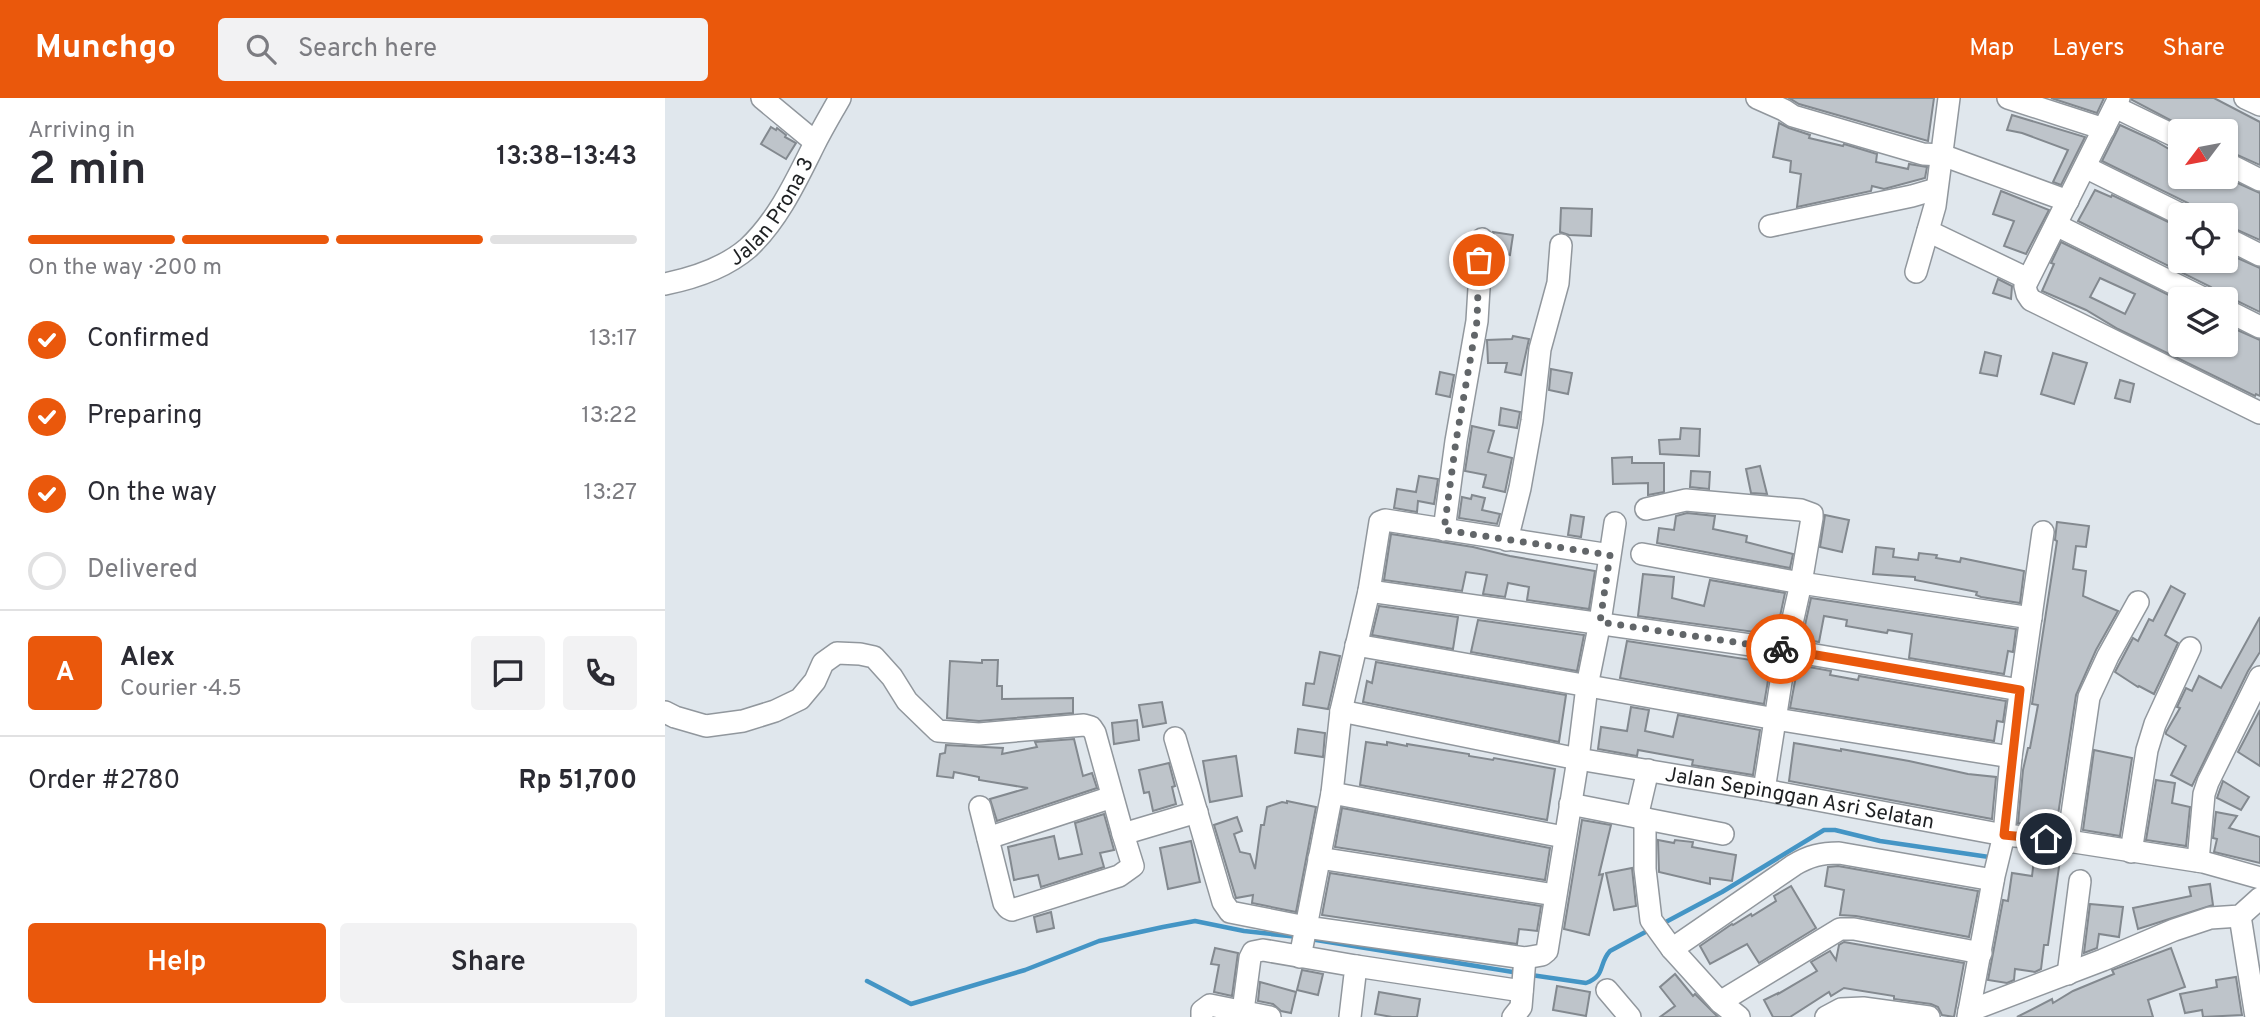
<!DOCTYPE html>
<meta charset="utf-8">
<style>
body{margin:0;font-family:Overpass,sans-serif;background:#f2f2f3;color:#2b2b33;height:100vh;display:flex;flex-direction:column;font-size:26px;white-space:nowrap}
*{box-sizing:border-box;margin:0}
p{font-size:23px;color:#7c7c81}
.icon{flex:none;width:38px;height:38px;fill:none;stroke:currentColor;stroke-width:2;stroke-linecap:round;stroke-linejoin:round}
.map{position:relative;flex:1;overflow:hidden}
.sheet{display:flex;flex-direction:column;background:#fff;width:665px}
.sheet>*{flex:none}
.needle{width:46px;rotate:238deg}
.controls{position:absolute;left:1503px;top:21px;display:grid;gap:14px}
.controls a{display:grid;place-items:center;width:70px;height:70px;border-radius:7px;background:#fff;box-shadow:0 2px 5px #0004;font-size:35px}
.pin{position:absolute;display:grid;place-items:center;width:60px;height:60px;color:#fff;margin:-30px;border:4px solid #fff;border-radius:50%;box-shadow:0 2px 7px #0007}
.courier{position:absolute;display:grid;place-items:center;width:70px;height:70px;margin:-35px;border:5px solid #ea580c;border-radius:50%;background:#fff;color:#222;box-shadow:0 2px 9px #0007}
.head em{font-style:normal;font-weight:600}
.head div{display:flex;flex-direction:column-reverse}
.head{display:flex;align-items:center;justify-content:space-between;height:119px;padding:0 28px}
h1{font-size:46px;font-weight:600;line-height:52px}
.bar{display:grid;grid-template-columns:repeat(4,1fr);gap:10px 7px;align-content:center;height:84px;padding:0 28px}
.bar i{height:9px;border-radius:5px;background:#e1e1e2}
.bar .on{background:#ea580c}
.bar p{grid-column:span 4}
.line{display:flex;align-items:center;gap:18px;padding:0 28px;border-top:2px solid #e1e1e2}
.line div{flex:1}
.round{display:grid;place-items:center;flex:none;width:74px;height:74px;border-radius:7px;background:#f2f2f3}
ol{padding:0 28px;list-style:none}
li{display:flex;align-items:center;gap:21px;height:77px}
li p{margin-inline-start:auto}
li .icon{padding:7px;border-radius:50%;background:#ea580c;color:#fff;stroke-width:4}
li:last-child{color:#7c7c81}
li i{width:38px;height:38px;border:4px solid #e1e1e2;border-radius:50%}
.cta{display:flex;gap:14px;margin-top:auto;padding:14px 28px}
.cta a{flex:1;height:80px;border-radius:7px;background:#ea580c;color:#fff;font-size:28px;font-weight:600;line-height:80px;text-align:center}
.cta a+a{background:#f2f2f3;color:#2b2b33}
header{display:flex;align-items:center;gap:42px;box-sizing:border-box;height:98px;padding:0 35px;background:#ea580c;color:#fff}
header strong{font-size:33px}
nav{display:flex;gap:38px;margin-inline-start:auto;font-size:24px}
.search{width:490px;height:63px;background:#f2f2f3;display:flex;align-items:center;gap:18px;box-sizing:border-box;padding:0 24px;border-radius:7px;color:#7c7c81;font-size:26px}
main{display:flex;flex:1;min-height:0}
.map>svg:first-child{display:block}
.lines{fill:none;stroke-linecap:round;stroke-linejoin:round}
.stream{stroke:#4495c5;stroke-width:4.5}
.building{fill:#bec4ca;stroke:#83898f;stroke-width:2;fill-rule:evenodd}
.minor-casing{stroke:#91979d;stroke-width:24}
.minor{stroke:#fff;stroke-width:21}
.done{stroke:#626669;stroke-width:7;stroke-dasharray:0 12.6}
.route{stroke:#ea580c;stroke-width:9}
.labels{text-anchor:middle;stroke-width:6;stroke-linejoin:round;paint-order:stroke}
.street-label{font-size:21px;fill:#1e2022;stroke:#e0e7ed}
</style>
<header>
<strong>Munchgo</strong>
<div class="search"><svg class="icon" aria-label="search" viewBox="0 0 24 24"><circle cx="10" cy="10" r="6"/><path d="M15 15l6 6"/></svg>Search here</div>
<nav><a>Map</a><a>Layers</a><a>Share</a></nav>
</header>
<main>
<section class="sheet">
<div class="head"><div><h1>2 min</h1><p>Arriving in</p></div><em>13:38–13:43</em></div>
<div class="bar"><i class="on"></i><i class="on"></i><i class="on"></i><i></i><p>On the way · 200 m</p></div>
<ol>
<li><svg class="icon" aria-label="check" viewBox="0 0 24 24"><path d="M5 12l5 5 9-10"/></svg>Confirmed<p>13:17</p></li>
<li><svg class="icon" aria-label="check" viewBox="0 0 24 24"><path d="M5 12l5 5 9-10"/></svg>Preparing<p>13:22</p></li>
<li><svg class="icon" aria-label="check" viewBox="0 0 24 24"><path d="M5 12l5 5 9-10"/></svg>On the way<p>13:27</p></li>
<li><i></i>Delivered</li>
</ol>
<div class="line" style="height:126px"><b class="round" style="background:#ea580c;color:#fff">A</b><div><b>Alex</b><p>Courier · 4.5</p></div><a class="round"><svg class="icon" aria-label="chat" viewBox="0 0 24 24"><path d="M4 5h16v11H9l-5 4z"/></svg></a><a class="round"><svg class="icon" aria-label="phone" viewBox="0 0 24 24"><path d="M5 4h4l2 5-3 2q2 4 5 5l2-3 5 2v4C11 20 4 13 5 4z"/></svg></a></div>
<div class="line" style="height:91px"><div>Order #2780</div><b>Rp 51,700</b></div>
<div class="cta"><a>Help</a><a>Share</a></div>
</section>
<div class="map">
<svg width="1595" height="919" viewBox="0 0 1595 919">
<rect width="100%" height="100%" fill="#e0e7ed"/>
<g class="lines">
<!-- stream -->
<g class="stream">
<path d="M997 826 1057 794 1159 732H1170L1215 743 1324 759"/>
<path d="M645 841 854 875"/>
<path d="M866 877 921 885C941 878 933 866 945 853L986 831"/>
<path d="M202 883 246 906 360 872 434 843 498 829 530 823 579 833 633 839"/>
</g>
</g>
<!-- building -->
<g class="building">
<path d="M1124 0H1269L1263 43 1134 6Z"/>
<path d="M1386 0H1439L1432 15Z"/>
<path d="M1467 0H1549L1595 24V67L1561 52V33H1526L1467 2Z"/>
<path d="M1347 17 1420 39 1396 87 1388 84 1403 52 1357 35 1342 32Z"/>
<path d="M1114 25 1124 30 1145 37 1144 40 1178 48 1179 46 1212 56 1211 64 1243 71 1244 66 1262 69 1260 80 1219 91 1207 88 1206 93 1132 109 1136 76 1125 74 1126 63 1108 59Z"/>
<path d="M1455 27 1490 43 1516 58V79H1559L1595 95V142L1561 127V117H1530L1528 110 1523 105 1437 63Z"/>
<path d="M106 29 111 32 112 30 121 37 120 39 131 45 121 61 96 46Z"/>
<path d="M1430 92 1446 99 1447 97 1516 130V163H1561V155L1595 170V214L1566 200 1560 199 1553 201 1551 194 1546 189 1413 123Z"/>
<path d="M1336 93 1384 112 1361 156 1339 148 1349 123 1328 116Z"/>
<path d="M896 110 927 111 926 138 904 137 895 134Z"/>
<path d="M828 134 848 137 845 157 829 154 830 141Z"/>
<path d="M1396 144 1516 203V247H1561V227L1595 242V298L1591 296 1590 298 1453 231 1421 212 1377 193 1389 166 1386 165ZM1435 180 1470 196 1460 216 1425 199Z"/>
<path d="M1333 181 1347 188 1346 201 1328 195Z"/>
<path d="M848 238 864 241 856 277 840 274 842 265H823L822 242 847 241Z"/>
<path d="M1320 254 1336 258 1332 278 1315 275Z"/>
<path d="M1388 255 1422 265 1409 306 1376 296Z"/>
<path d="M886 271 907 275 903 296 884 292Z"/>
<path d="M775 274 789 277 785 299 771 296Z"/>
<path d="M1455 282 1469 286 1465 304 1450 300Z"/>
<path d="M836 310 855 314 852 330 834 327Z"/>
<path d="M807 328 829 333 823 354 847 360 840 394 818 389 821 377 800 373Z"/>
<path d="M1016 330 1035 331 1034 358 995 356 994 342 1015 341Z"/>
<path d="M967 359V365H999V394L983 397V385L948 386 947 360Z"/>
<path d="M1095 368 1102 396 1086 395 1081 371Z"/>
<path d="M1026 373 1045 374 1044 391 1025 389Z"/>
<path d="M754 378 773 381 769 406 753 403 752 414 729 410 732 391 751 394Z"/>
<path d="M807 397 820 400 817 412 835 416 832 426 794 420 797 399 806 401Z"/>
<path d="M1022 415 1050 418 1048 431 1082 438 1081 444 1128 456 1125 470 992 445 994 430 1009 432 1011 418Z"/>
<path d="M906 417 919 419 916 439 903 437Z"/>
<path d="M1160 417 1184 422 1177 454 1155 449Z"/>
<path d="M1392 424 1424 428 1421 449 1411 448 1408 471 1421 473 1418 498 1453 513 1431 552 1411 597 1393 717 1372 715 1370 727 1353 725 1358 672 1363 650H1365L1373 607 1367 606 1392 443 1390 442Z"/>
<path d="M726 436 808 449 845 458 930 473 924 511 862 502 864 489 843 485 840 499 818 496 822 477 801 474 797 493 719 482Z"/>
<path d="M1211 449 1229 451 1228 459 1253 462 1254 455 1272 457 1271 460 1295 464 1296 460 1359 473 1355 505 1316 499 1311 497 1312 494 1250 482V479L1208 476Z"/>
<path d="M978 476 1009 479 1007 500 1039 508 1045 482 1120 495 1111 537 973 518Z"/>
<path d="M1506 488 1520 496 1500 537 1513 545 1489 596 1474 588 1473 589 1450 574 1468 540 1473 543 1484 521 1488 523Z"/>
<path d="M1146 500 1351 531 1348 554 1343 553 1339 576 1244 560 1247 536 1223 532 1222 535 1181 528 1182 522 1159 518 1154 544 1137 541Z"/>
<path d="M714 508 793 519 788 551 707 537Z"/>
<path d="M1595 519V554L1583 573 1527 688 1506 677 1521 648 1501 636V634L1515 610 1512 609 1521 590 1527 593 1534 578 1556 590Z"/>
<path d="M813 522 919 537 912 573 806 554Z"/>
<path d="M962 543 1106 565 1099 606 955 580Z"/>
<path d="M655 554 675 558 663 611 638 607 641 585 649 586Z"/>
<path d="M317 562H333L332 588H337V601L408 600V615L314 623 282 620 285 563 317 565Z"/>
<path d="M711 564 901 597 894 644 698 604 702 583 707 585Z"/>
<path d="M1133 567 1166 573 1165 577 1193 582 1194 578 1341 603 1338 624 1332 623 1329 643 1125 610Z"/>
<path d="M497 604 501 625 478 629 474 607Z"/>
<path d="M966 609 984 612 980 633 1008 639 1013 617 1095 632 1088 677 1027 667 1028 662 973 652 972 658 933 651 936 629 962 633Z"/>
<path d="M1595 612V668L1573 654Z"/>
<path d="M472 622 474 642 449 646 447 625Z"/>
<path d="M633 631 660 635 658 659 630 655Z"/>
<path d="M409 641 418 678 427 675 432 690 332 723 325 701 363 690 314 682V679L289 674 288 680 272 678 275 656 280 655 281 647 338 650 337 656 372 649 370 644Z"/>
<path d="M701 644 722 647V644L742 648V646L804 656V658L828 662 829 660 890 671 882 722 695 687Z"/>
<path d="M1129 645 1176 653V651L1244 663 1303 676 1331 679 1327 721 1124 683Z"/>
<path d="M1429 652 1467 660 1455 738 1418 732Z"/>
<path d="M571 658 577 698 545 704 538 663Z"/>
<path d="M504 665 510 688 507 689 511 706 488 713 484 694 479 695 474 672Z"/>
<path d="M1491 682 1510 685 1507 705 1525 709 1521 748 1481 742Z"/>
<path d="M1558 683 1584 699 1576 712 1552 700Z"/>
<path d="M622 703 651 709 631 814 587 805 588 797 571 800 549 727 572 719 577 733 569 736 575 754 585 756 590 771 596 727H599L602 709 617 704 622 705Z"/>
<path d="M677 710 885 750 880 782 670 749Z"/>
<path d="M1551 714 1572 718 1564 730 1595 739V765L1549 754 1552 741 1548 740Z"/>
<path d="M439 716 449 752 435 755 439 769 376 789 373 777 349 782 343 749 389 738 394 761 417 756 410 725Z"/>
<path d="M917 722 946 727 934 777 938 776 924 837 899 831Z"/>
<path d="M993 742 1009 745 1010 742 1028 744 1027 749 1071 757 1067 783 1045 780V786L994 774Z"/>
<path d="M526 743 535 784 503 791 495 750Z"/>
<path d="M1370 753 1396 755 1383 847H1379L1376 871 1370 874 1350 871 1349 882 1342 885 1323 882 1338 802 1343 803 1347 775 1367 778Z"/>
<path d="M1173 768 1313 793 1304 839 1191 818 1175 817 1179 792 1160 788 1163 769Z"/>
<path d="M967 770 971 808 949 812 941 775Z"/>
<path d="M665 775 876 808 872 833 854 831 852 846 657 817Z"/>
<path d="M1545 786 1548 807 1473 831 1468 810 1526 798 1524 789Z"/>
<path d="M1126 788 1151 830 1094 865 1082 846 1045 866 1035 848 1067 826 1068 827 1086 816 1087 818 1111 803 1109 798Z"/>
<path d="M1425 806 1458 809 1454 839 1434 836 1432 850 1419 855Z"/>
<path d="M386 814 389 830 372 834 369 819Z"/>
<path d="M1179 844 1299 865 1289 919 1277 917 1273 909 1266 906 1229 901V898L1179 890 1166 898 1164 894 1125 919H1108L1099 902 1113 895V896L1152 873 1146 864 1165 853 1171 862 1174 847Z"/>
<path d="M550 850 573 855 567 898 549 894 554 867 546 866Z"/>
<path d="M1506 850 1520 889 1483 902 1488 919H1352L1387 901 1388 905 1408 893 1449 876 1447 872Z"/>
<path d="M637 872 658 876 653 897 632 892Z"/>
<path d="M1010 876 1028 898 1030 896 1053 919H995L1010 908 995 889Z"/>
<path d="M1571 879 1577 917 1538 919 1537 912 1520 915 1515 896 1552 889 1551 882Z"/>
<path d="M595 884 631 894 626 915 616 913 608 906 593 903Z"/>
<path d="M892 888 925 894 921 918 888 912Z"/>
<path d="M714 894 755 901 752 919H727L710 916Z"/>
</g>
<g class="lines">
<!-- minor casing -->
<g class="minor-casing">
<g id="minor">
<path d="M97 0 150 44"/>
<path d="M1092 0 1119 12 1128 18 1258 56 1277 57 1403 103"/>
<path d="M1343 0 1439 31"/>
<path d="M1454 0 1360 188 1362 196 1366 202 1595 315"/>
<path d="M1580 0 1595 7"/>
<path d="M1450 9 1516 41"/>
<path d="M1561 65 1595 82"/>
<path d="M1420 69 1517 117"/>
<path d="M1391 127 1540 201"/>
<path d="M1105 128 1247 98 1271 91"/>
<path d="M1263 133 1363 181"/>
<path d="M1561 140 1595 157"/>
<path d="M1251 174 1270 108 1284 0"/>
<path id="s1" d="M0 186C29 180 60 170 83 150 113 122 131 83 149 47 157 31 166 16 175 0"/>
<path d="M1561 212 1595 229"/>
<path d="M779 432 791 343 812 223 817 141"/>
<path d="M842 442 855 390 867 323 875 251 893 185 896 147"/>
<path d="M977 456 1136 485 1147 420V416L1136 412 1021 402 981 411"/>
<path d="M945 457 720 422 715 424 704 493 676 613 667 695 641 829 860 860 877 857 882 853 913 661 922 588 935 524 950 425"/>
<path d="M704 493 1121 552 1355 592"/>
<path d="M691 547 1111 621 1346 659"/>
<path id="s2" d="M676 613 913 661 1099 692 1339 737 1403 743 1538 764 1595 780"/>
<path d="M0 614 10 619 41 628 78 623 110 613 135 601 150 583 158 565 172 555 195 556 209 559 227 579 242 603 273 633 314 636 419 627 426 629 430 635 458 736"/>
<path d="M510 640 558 804 565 814 641 829 635 859"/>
<path d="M1099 692 1121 552 1136 485 1366 520"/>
<path d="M667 695 899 739"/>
<path d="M905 706 1058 736"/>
<path d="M315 709 339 805 343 810 347 812 454 778 468 768 458 736 532 714"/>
<path d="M972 719 983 672"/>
<path d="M980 720V771L986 822 1007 851 1055 904 1074 919"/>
<path d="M323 740 447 699"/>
<path d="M1403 743 1424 599 1443 558 1473 504"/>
<path d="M1466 754 1482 652 1490 626 1525 550"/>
<path d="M654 760 890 797"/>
<path d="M1533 763 1539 696 1543 684 1595 579"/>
<path d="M1575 818 1591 919"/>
<path d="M1007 851 1129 767C1144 758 1156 755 1174 755L1328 782"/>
<path d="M691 868 857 893"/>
<path d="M1403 876 1415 783"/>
<path d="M942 892 965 919"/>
<path d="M1055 904 1175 831H1189L1316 855"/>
<path d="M578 913 585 860 588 854 598 852 691 868 685 919"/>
<path d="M1304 913 1438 862 1509 832 1545 820 1575 818 1595 800"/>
<path d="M537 919V913L545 907 605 919"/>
<path d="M848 919 856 909 860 860"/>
<path d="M1161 919 1176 911 1198 910 1264 919"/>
<path d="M1303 919 1329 778 1339 737 1346 659 1378 434"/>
</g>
</g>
<!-- minor -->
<use href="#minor" class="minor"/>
</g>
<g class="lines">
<!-- done -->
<path class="done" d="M814 162 812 223 791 343 779 432 945 457 935 524 1116 551"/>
<!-- route -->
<path class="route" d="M1116 551 1355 592 1339 737 1381 741"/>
</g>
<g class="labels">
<!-- street labels -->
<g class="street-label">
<text dy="7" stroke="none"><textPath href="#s1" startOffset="135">Jalan Prona 3</textPath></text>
<text dy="7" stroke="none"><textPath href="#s2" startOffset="467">Jalan Sepinggan Asri Selatan</textPath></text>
</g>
</g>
</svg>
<div class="controls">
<a><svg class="needle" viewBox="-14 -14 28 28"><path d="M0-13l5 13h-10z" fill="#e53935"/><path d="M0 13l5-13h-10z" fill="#7c7c81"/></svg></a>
<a><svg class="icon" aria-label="locate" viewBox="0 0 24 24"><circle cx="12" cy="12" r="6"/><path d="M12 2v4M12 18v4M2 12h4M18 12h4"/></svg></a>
<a><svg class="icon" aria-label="layers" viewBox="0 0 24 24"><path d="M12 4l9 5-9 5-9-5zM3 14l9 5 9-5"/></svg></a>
</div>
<div class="pin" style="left:814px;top:162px;background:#ea580c"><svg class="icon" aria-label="bag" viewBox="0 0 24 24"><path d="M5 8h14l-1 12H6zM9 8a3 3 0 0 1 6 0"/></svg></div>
<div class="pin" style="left:1381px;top:741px;background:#1f2937"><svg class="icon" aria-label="home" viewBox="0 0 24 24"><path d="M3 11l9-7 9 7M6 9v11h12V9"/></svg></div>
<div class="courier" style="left:1116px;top:551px"><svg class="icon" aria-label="bike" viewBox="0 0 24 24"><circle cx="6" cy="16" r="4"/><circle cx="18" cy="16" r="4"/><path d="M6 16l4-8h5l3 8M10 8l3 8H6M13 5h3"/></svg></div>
</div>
</main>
